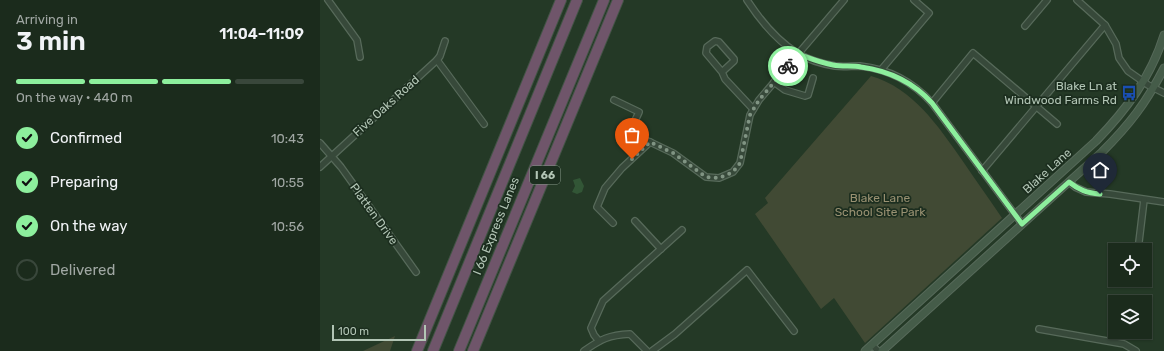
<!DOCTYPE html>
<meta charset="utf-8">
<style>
body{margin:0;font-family:Rubik,sans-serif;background:#243325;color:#f1f3f6;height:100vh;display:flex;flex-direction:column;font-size:15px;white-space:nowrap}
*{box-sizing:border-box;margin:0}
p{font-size:13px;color:#a0a7a3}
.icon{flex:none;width:22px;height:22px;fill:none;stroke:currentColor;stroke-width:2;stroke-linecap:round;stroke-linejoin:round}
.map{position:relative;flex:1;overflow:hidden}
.sheet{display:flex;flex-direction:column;background:#1b2b1c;width:320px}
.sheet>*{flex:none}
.buttons{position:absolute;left:788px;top:243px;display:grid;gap:8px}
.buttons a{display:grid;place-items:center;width:44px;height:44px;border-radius:0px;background:#1b2b1c;box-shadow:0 1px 3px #0004,0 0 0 1px #39473b;font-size:20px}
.scale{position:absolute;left:12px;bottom:10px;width:94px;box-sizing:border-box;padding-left:4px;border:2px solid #b2c5b5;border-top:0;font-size:11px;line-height:14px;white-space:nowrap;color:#b2c5b5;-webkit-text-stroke:3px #1c2e1f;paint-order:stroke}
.pin{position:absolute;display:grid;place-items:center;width:34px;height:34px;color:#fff;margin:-41px -17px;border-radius:50% 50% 50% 0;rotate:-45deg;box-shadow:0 0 4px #0007}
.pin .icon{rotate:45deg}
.courier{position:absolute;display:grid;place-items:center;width:40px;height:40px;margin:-20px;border:3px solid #8def9d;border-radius:50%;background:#fff;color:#222;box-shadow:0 1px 5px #0007}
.summary em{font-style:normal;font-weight:600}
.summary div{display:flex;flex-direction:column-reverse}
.summary{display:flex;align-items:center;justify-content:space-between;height:68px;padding:0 16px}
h1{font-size:26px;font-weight:600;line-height:30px}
.bar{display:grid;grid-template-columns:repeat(4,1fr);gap:6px 4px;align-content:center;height:48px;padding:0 16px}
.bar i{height:5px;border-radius:3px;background:#39473b}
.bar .on{background:#8def9d}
.bar p{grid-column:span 4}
ol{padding:0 16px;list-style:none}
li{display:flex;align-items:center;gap:12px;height:44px}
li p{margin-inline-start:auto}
li .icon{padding:4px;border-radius:50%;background:#8def9d;color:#111;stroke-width:4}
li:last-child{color:#a0a7a3}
li i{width:22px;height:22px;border:2px solid #39473b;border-radius:50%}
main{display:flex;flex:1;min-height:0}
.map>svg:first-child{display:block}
.green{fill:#414a34}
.water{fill:#325636}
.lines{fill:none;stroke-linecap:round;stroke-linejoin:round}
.street-casing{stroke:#576a5a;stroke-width:8}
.secondary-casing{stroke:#576a5a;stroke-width:9}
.highway-casing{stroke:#425445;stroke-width:12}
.street{stroke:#37493a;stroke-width:5.5}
.secondary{stroke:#455c49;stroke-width:7}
.highway{stroke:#6f556a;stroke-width:10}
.done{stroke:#809483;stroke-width:4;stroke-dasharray:0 7.2}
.route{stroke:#8def9d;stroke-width:5}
.labels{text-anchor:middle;stroke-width:3.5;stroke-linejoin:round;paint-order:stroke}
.shield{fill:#1c2e1f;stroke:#859888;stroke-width:1}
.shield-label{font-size:11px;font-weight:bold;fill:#b2c5b5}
.poi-label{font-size:12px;fill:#b2c5b5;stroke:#1c2e1f;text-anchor:end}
.street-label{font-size:12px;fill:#b2c5b5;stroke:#1c2e1f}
.park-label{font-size:12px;fill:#999172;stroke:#1c2e1f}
</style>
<main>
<section class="sheet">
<div class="summary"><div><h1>3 min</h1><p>Arriving in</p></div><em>11:04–11:09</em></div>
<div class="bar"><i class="on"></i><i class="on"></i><i class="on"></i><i></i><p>On the way · 440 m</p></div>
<ol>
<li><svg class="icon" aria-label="check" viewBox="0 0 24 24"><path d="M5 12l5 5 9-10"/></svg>Confirmed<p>10:43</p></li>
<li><svg class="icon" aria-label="check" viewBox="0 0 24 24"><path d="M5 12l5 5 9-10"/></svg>Preparing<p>10:55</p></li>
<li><svg class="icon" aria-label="check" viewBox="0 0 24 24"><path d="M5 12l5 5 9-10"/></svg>On the way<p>10:56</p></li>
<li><i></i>Delivered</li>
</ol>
</section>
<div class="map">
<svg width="844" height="351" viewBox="0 0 844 351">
<rect width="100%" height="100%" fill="#243926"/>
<!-- green -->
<g class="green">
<path d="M551 76C593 88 618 126 642 160 655 179 669 199 682 218L545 343 514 298 501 309 435 214 448 203 445 198Z"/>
<path d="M75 336 70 351H43Z"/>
</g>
<!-- water -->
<path class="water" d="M260 178 264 186 262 192 257 194 252 192 255 186 253 180Z"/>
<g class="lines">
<!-- street casing -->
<g class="street-casing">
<g id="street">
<path d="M8 0 37 40 40 57"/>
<path d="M427 0C440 20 456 40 477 53 487 59 503 64 515 66 523 67 531 66 540 66 568 69 593 82 612 103L702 224"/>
<path d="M757 0 785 25 796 44 799 58 808 71 828 85 844 93"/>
<path d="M705 26 727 0"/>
<path d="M117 60 164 124"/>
<path d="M561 70 609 13 594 0"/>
<path d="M402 72 414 61V59L399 42 395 41 387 47 386 53 402 72 405 79 433 109"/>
<path d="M454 82 465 90 485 96 488 95 493 78"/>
<path d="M294 100 319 112 309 134 330 142"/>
<path d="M612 103 653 53 737 124"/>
<path d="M0 143 21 167 96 272"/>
<path d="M0 167 117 60 120 56 125 41"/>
<path d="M662 171 785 25"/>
<path d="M749 182 755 187 766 192 790 194 844 202"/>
<path d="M315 221 341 249"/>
<path d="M293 223 277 207 285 188 302 168 330 142 353 153 386 177 399 178 413 172 420 163 430 115 439 100 524 0"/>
<path d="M818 250 824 200"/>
<path d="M719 329 804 344 816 351"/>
<path d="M279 341 274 335 271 328 283 301 362 230"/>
<path d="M552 345 558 351"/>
<path d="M264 351C281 339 289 335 310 334L327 351"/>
<path d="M332 351 355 334 427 270 474 331"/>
</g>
</g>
<!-- secondary casing -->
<g class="secondary-casing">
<g id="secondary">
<path d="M545 351 776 141C806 110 831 77 844 35"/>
<path d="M562 351 782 152C810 124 826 103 844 68"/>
</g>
</g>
<!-- highway casing -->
<g class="highway-casing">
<g id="highway">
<path d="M97 351 241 0"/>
<path d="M113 351 257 0"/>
<path d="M139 351 284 0"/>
<path d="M153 351 298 0"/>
</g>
</g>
<!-- street -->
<use href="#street" class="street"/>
<!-- secondary -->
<use href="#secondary" class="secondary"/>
<!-- highway -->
<use href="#highway" class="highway"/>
</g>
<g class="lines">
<!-- done -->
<path class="done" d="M312 159 330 142 353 153 386 177 399 178 413 172 420 163 430 115 439 100 468 66"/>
<!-- route -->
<path class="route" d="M468 66 478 54C489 58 501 63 513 65 523 67 532 65 541 67 570 71 593 82 612 103L702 224 749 182C759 190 767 193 780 194"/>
</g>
<!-- icons -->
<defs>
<g id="bus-bare" transform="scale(1.2)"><path d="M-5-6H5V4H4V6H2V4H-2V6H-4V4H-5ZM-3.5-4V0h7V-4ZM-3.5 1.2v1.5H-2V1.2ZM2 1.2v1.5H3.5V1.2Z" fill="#1a4fb4" stroke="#1c2e1f" stroke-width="2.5" paint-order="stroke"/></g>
</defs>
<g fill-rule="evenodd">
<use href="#bus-bare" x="809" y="93"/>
</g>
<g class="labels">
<!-- shield labels -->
<rect class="shield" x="210" y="166" width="30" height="18" rx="3"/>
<g class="shield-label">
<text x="225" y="179">I 66</text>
</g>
<!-- poi labels -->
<g class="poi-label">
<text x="797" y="90">Blake Ln at<tspan x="797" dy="14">Windwood Farms Rd</tspan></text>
</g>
<!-- street labels -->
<g class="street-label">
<text transform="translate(66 106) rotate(-42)" y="4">Five Oaks Road</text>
<text transform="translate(727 171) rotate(-42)" y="4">Blake Lane</text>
<text transform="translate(54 214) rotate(54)" y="4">Platten Drive</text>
<text transform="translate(176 226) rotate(-68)" y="4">I 66 Express Lanes</text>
</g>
<!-- park labels -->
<g class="park-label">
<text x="560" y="202">Blake Lane<tspan x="560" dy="14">School Site Park</tspan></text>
</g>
</g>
</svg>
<div class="buttons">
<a><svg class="icon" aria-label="locate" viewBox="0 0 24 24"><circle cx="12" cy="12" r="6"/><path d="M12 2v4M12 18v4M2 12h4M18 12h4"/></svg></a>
<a><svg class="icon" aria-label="layers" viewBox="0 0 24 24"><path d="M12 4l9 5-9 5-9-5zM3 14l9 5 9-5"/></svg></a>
</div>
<div class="scale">100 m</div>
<div class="pin" style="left:312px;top:159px;background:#ea580c"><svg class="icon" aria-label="bag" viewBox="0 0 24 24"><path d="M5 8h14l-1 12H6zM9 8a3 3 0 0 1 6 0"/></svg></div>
<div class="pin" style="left:780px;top:194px;background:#1f2937"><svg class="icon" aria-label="home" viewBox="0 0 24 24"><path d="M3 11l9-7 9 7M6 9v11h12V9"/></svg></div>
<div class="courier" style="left:468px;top:66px"><svg class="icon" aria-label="bike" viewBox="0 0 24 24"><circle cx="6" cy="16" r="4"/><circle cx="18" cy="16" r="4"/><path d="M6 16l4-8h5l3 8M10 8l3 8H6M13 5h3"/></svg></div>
</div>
</main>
